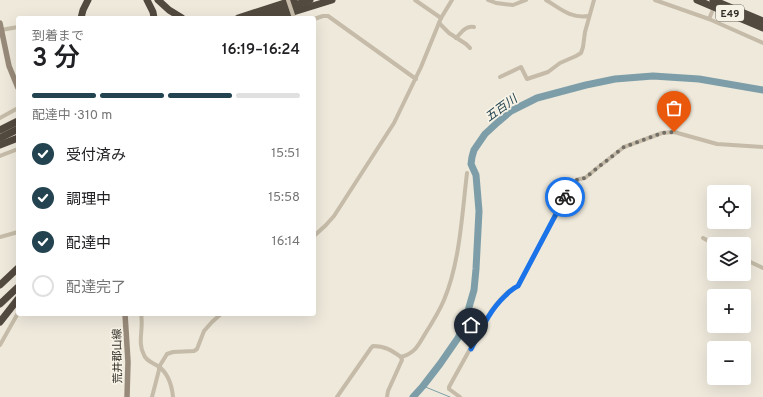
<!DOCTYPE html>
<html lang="ja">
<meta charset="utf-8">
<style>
body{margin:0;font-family:Overpass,"Noto Sans JP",sans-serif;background:#f6f6f6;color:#202124;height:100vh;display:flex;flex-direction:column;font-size:15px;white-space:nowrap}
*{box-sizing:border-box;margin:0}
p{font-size:13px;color:#757577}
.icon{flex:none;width:22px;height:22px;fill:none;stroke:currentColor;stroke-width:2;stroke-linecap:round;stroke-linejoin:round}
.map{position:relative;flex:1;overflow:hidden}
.sheet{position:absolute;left:16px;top:16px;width:300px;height:300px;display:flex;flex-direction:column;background:#fff;border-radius:4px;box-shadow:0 4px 16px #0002}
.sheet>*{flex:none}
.controls{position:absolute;left:707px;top:185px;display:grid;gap:8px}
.controls a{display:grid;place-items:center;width:44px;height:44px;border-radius:4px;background:#fff;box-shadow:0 4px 16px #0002;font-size:20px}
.pin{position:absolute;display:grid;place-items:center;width:34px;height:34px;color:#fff;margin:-41px -17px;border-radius:50% 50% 50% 0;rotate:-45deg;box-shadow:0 0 4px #0007}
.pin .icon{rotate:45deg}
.courier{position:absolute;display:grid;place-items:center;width:40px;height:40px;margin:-20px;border:3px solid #1a73e8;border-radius:50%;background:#fff;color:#222;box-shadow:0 1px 5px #0007}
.head em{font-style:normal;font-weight:600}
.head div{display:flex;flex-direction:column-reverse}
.head{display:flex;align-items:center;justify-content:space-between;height:68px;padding:0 16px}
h1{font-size:26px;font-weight:600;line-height:30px}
.bar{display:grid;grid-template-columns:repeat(4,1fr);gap:6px 4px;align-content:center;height:48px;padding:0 16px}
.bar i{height:5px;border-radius:3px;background:#e0e0e0}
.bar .active{background:#22434f}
.bar p{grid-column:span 4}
ol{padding:0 16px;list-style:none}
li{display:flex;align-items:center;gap:12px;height:44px}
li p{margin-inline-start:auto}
li .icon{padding:4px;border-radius:50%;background:#22434f;color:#fff;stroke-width:4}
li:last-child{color:#757577}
li i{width:22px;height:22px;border:2px solid #e0e0e0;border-radius:50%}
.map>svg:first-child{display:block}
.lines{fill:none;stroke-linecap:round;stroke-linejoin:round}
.stream{stroke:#7d9ea8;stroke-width:1}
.river{stroke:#7d9ea8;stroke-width:7}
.minor{stroke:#c5bba8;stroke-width:4}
.secondary{stroke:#988a7a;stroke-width:5.5}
.motorway{stroke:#52493f;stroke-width:7}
.minor-bridge{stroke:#c5bba8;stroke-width:4}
.done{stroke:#746f66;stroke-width:4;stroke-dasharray:0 7.2}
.route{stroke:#1a73e8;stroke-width:5}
.labels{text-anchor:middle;stroke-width:3.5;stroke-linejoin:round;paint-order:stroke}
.shield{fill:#f7f2e6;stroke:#6d6860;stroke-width:1}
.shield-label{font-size:10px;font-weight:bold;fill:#322d27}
.street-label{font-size:11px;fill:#322d27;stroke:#f7f2e6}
.water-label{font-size:12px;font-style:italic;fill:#22434f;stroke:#f7f2e6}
</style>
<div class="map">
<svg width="763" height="397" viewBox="0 0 763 397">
<rect width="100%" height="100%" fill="#eee9db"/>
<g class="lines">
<!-- stream -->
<path class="stream" d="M423 386 450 397"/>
<!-- river -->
<path class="river" d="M413 397 423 386 440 364 458 338 463 328 474 290 476 269 479 211 476 175 471 164 472 157 474 150 485 134 498 122 511 111 537 98 586 85 615 79 653 76 699 79 763 90"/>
<!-- minor -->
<g class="minor">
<path d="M415 0 441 18"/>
<path d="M488 0 496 3 513 5 526 0"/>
<path d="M546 0C561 9 571 19 589 16"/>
<path d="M655 0 709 19 763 43"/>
<path d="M314 19 323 16H328L416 79"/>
<path d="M709 19 712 12"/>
<path d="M439 23 449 33 466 44 470 48"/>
<path d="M1 30 18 27"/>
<path d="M456 38C461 33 466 25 474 27"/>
<path d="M500 77 521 67 527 79 548 72 560 63 576 56 581 53 583 47 585 32 594 0"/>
<path d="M0 118 18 108"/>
<path d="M0 156 18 149"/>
<path d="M314 236 326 225 334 216 394 123 421 67 441 18 452 0"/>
<path d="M0 237 18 232"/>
<path d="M703 238 714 244"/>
<path d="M744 259 763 268"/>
<path d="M141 314C144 327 137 343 144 355 146 361 153 363 158 366 168 373 172 386 173 397"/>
<path d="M0 345 18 313"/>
<path d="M401 357C415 353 418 346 425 334 432 323 439 312 444 300 460 262 462 214 467 173"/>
<path d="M152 397 159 370V367L167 354 173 352 194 351 197 349 204 331 212 322 221 314"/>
<path d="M337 397 371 348 373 346C385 346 391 350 401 357L402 360 388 391 387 397"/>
<path d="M460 397 449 389V387L491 311C498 302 507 290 518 286L573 183 579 179 585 178 601 165 624 147 662 133 674 132 717 144 763 147"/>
</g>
<!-- secondary -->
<g class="secondary">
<path d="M0 23 9 66 18 88"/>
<path d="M125 314 128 362 127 397"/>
</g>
<!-- motorway -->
<g class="motorway">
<path d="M147 0 153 12 154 18"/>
<path d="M158 0 169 10 182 18"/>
<path d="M697 0 763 28"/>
<path d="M713 0 763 21"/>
<path d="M81 18 83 10 88 0"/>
<path d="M238 18 294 0"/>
<path d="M256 18 310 0"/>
<path d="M274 18 332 0"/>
<path d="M0 130 18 121"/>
<path d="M0 138 18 129"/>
<path d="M0 145 18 138"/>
<path d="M0 285 18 268"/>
<path d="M0 304 18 287"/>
<path d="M0 322 18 299"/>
</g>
<!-- minor-bridge -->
<path class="minor-bridge" d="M288 0 294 18"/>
</g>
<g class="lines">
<!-- done -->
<path class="done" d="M565 197 573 182 578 179 585 178 601 165 624 147 662 133 674 132"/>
<!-- route -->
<path class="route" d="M471 349C481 330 489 311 505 296 509 292 513 288 518 286L565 197"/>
</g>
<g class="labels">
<!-- shield labels -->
<rect class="shield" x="716" y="5" width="28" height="16" rx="3"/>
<g class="shield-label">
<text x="730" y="17">E49</text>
</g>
<!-- street labels -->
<g class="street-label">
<text transform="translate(117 356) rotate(-91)" y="4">荒井郡山線</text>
</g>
<!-- water labels -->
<g class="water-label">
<text transform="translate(501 108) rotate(-36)" y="4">五百川</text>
</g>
</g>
</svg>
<div class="controls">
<a><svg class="icon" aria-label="locate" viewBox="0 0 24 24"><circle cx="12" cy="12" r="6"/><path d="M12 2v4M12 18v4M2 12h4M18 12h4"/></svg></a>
<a><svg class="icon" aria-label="layers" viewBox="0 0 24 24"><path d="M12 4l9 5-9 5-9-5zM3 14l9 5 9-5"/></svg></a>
<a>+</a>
<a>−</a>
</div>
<div class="pin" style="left:674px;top:132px;background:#ea580c"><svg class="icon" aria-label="bag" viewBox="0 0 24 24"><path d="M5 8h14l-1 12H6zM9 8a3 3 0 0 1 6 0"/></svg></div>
<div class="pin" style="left:471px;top:349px;background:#1f2937"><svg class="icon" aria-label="home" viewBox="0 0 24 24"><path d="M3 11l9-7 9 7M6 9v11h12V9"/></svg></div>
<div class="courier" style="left:565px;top:197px"><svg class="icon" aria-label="bike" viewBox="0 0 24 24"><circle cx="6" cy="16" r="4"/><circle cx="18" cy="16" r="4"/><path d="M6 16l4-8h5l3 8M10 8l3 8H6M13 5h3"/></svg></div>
<section class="sheet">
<div class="head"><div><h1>3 分</h1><p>到着まで</p></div><em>16:19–16:24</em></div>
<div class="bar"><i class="active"></i><i class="active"></i><i class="active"></i><i></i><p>配達中 · 310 m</p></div>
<ol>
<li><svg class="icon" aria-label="check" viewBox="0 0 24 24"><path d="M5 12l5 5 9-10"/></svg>受付済み<p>15:51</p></li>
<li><svg class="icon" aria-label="check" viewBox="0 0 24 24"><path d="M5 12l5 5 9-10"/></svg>調理中<p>15:58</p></li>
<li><svg class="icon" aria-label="check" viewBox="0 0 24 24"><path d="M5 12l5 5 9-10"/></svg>配達中<p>16:14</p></li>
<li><i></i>配達完了</li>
</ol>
</section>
</div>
